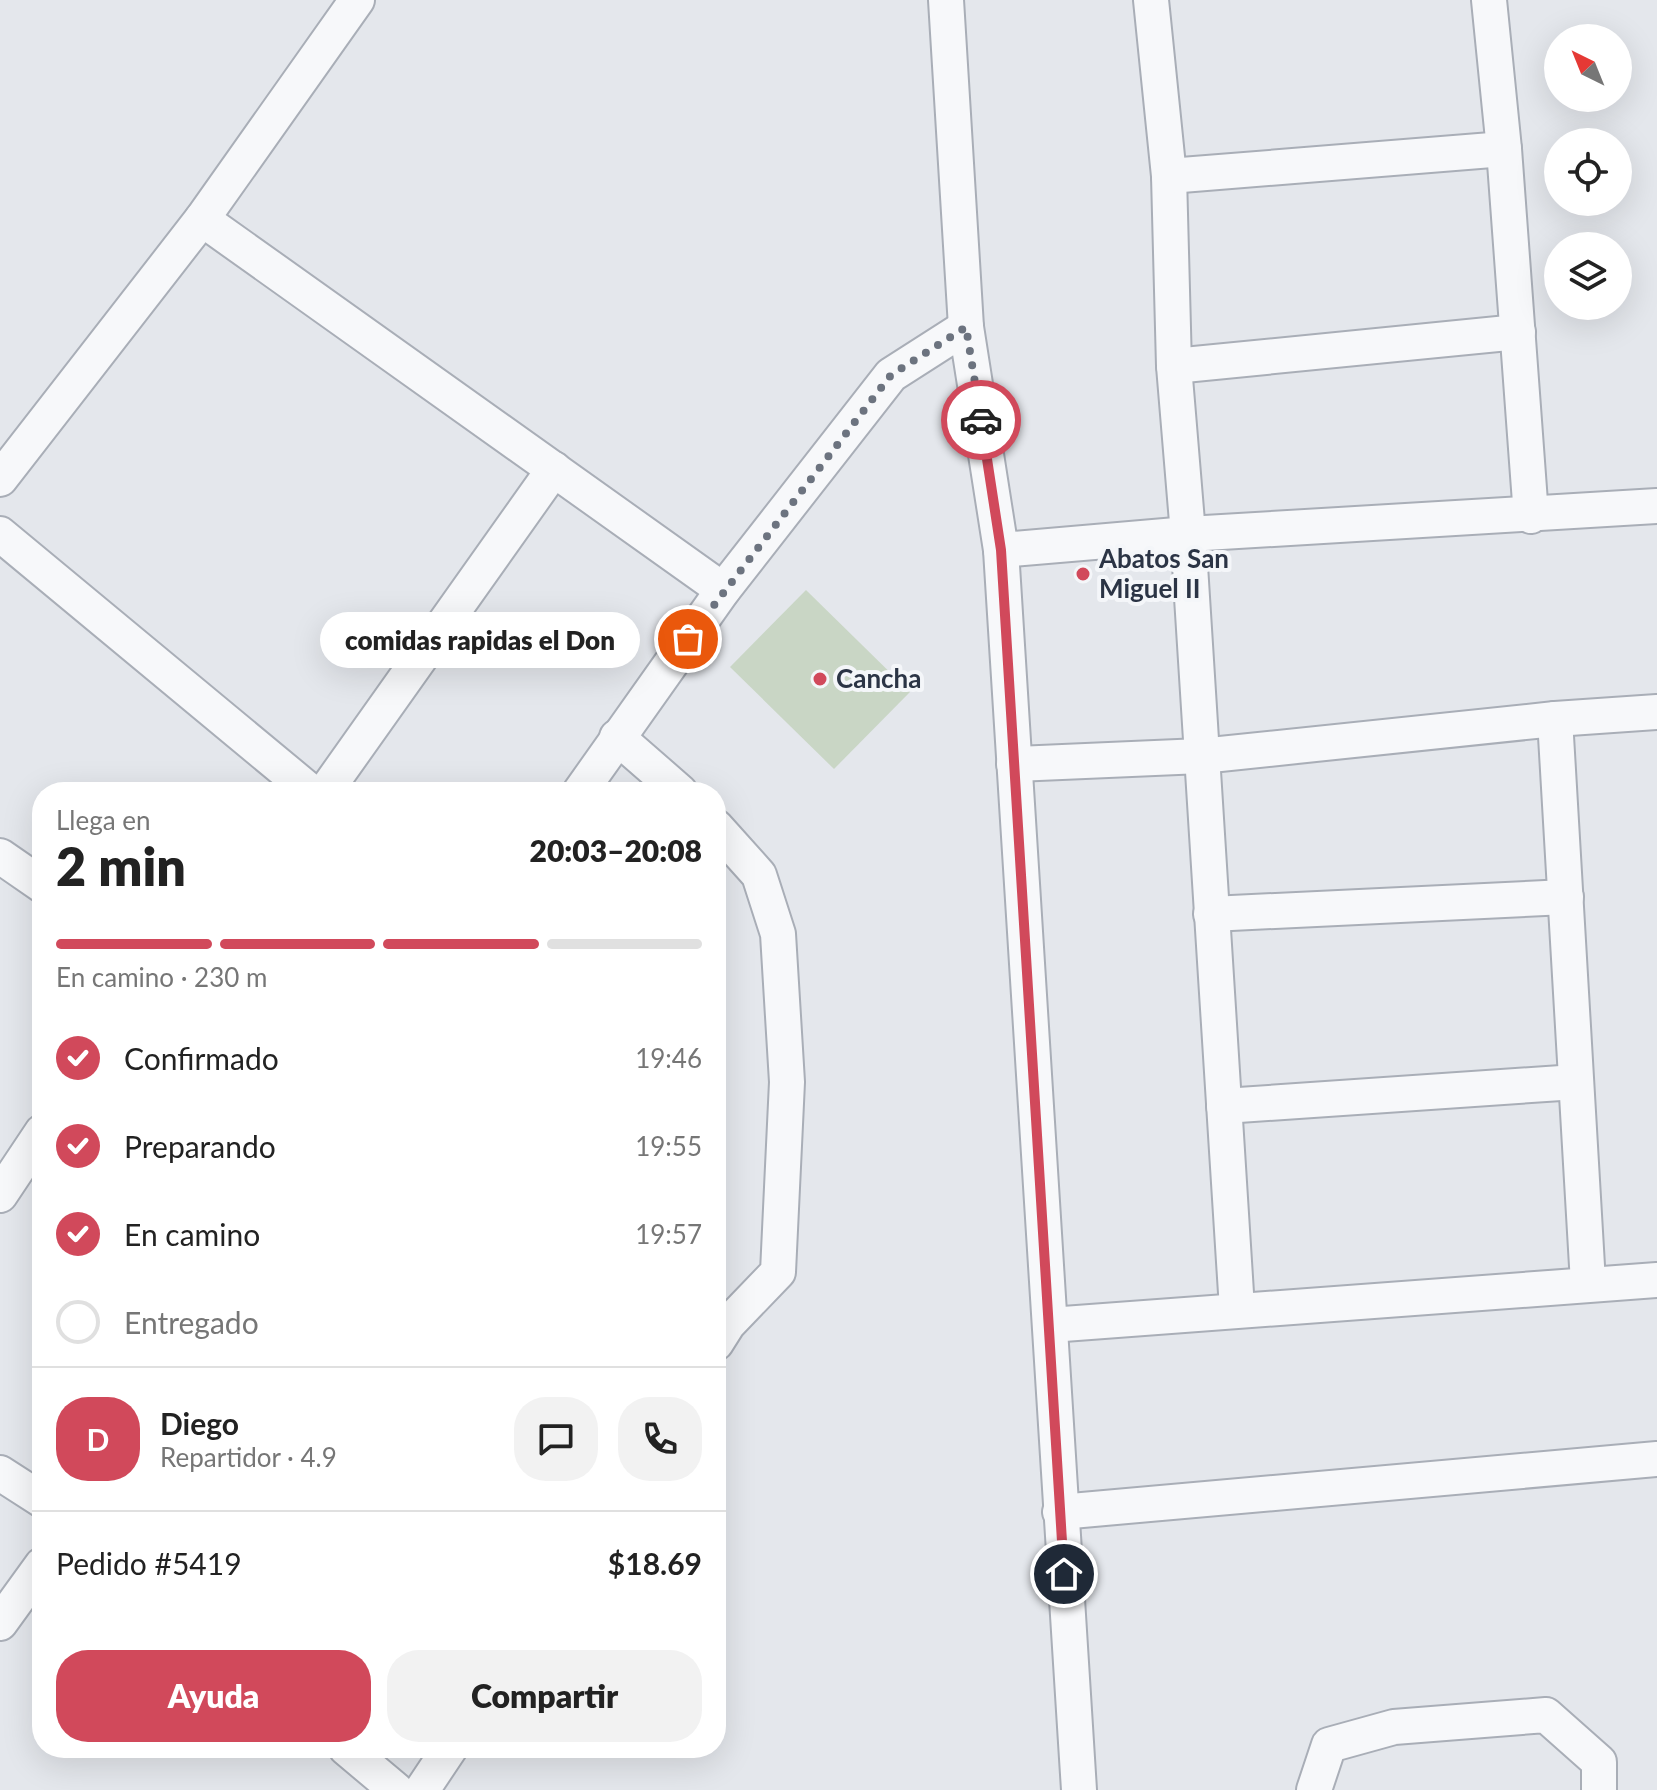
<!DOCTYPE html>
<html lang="es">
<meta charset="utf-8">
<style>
body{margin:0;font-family:Lato,sans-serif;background:#f2f2f2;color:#222;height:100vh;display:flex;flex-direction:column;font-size:30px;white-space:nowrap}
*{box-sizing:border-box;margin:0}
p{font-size:26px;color:#767676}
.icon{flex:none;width:44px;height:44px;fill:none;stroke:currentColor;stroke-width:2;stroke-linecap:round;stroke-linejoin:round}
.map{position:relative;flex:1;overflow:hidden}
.side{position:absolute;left:32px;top:782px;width:694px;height:976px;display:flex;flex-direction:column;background:#fff;border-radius:32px;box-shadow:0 8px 32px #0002}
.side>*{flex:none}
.needle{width:52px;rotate:317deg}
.tools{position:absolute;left:1544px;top:24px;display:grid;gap:16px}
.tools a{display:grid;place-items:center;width:88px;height:88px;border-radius:50%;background:#fff;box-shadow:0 8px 32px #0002;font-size:40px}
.pin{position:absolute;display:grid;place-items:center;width:68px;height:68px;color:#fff;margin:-34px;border:4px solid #fff;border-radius:50%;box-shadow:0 2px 8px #0007}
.courier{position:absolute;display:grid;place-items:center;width:80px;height:80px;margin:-40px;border:6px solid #d1495b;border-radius:50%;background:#fff;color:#222;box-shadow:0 2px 10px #0007}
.bubble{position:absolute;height:56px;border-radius:28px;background:#fff;box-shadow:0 8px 32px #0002;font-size:26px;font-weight:800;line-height:56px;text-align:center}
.overview em{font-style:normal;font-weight:800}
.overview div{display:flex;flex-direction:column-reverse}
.overview{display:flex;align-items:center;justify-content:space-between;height:136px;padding:0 24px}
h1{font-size:52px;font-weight:800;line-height:60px}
.bar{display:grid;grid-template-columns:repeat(4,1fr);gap:12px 8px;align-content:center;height:96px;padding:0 24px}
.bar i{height:10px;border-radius:6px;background:#e0e0e0}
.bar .on{background:#d1495b}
.bar p{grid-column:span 4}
.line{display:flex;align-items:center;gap:20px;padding:0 24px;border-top:2px solid #e0e0e0}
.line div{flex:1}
.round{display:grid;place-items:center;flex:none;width:84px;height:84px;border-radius:32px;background:#f2f2f2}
ol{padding:0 24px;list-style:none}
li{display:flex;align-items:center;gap:24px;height:88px}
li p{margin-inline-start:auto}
li .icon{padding:8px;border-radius:50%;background:#d1495b;color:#fff;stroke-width:4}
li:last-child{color:#767676}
li i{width:44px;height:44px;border:4px solid #e0e0e0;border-radius:50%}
.action{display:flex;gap:16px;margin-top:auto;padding:16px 24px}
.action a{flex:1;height:92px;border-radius:32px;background:#d1495b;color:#fff;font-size:32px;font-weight:800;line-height:92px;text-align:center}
.action a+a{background:#f2f2f2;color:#222}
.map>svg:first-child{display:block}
.park{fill:#c9d6c5}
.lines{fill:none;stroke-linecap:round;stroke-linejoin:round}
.minor-casing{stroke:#a9aeb7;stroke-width:38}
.minor{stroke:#f7f8fa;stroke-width:34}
.done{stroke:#6c737f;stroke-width:8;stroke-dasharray:0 14.4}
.route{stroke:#d1495b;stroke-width:10}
.poi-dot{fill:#d1495b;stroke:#f4f6f9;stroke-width:3}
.labels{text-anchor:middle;stroke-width:8;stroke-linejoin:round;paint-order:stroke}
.poi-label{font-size:26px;font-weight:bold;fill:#2b3445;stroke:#f4f6f9;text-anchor:start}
</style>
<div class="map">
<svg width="1657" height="1790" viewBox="0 0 1657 1790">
<rect width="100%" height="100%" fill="#e4e7ec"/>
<!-- park -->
<path class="park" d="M806 590 910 692 834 769 730 667Z"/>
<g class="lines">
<!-- minor casing -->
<g class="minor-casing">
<g id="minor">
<path d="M946 0 966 327"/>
<path d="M1151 0 1169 176 1174 366 1188 534 1237 1309"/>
<path d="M1489 0 1504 149 1531 516"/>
<path d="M1169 176 1504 149"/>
<path d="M202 219 723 590"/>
<path d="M1174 366 1518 332"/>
<path d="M0 479 202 219 357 0"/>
<path d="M0 534 311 792"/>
<path d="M1001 550 1188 534 1657 506"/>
<path d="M1555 719 1588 1283"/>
<path d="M617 737 680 792"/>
<path d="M1014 764 1201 756 1555 719 1657 712"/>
<path d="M325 792 554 469"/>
<path d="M580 792 723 590 891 375 966 327 1001 550 1079 1790"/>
<path d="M716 827 759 875 778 934 787 1082 778 1272 728 1324 716 1343"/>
<path d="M0 856 42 885"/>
<path d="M1211 914 1566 897"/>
<path d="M1224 1106 1576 1082"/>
<path d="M0 1195 42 1132"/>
<path d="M1050 1325 1657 1280"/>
<path d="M0 1473 42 1500"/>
<path d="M1060 1512 1657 1459"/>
<path d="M0 1623 42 1565"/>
<path d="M346 1748 396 1790"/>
<path d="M422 1790 450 1748"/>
<path d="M1314 1790 1329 1745 1394 1727 1546 1715 1599 1762V1790"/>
</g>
</g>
<!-- minor -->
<use href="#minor" class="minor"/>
</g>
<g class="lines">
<!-- done -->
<path class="done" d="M688 639 891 375 966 327 981 420"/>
<!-- route -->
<path class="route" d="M981 420 1001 550 1064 1574"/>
</g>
<!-- markers -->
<g class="poi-dot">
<circle cx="1083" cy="574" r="8"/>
<circle cx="820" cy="679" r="8"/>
</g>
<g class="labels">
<!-- poi labels -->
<g class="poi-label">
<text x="1099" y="568">Abatos San<tspan x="1099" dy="30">Miguel II</tspan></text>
<text x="836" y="688">Cancha</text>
</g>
</g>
</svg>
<div class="tools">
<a><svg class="needle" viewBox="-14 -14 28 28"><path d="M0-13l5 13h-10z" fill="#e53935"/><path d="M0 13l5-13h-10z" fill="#767676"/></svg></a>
<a><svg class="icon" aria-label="locate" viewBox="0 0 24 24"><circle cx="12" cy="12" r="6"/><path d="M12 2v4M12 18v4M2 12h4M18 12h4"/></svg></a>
<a><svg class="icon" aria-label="layers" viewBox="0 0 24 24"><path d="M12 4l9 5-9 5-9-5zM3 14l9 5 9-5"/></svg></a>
</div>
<div class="pin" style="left:688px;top:639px;background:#ea580c"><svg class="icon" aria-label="bag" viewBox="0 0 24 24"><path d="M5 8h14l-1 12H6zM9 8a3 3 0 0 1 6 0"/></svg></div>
<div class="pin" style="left:1064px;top:1574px;background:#1f2937"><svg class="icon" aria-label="home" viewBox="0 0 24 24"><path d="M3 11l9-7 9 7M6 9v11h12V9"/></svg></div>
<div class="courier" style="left:981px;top:420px"><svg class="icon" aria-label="car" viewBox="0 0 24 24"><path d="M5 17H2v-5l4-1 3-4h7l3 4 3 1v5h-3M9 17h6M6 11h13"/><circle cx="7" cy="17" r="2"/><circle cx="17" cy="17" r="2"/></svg></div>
<div class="bubble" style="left:320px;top:612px;width:320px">comidas rapidas el Don</div>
<section class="side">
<div class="overview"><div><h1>2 min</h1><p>Llega en</p></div><em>20:03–20:08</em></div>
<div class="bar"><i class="on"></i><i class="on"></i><i class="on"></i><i></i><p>En camino · 230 m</p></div>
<ol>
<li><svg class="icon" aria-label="check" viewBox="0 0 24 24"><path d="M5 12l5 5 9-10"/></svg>Confirmado<p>19:46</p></li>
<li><svg class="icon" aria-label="check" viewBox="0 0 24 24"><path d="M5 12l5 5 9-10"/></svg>Preparando<p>19:55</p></li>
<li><svg class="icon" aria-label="check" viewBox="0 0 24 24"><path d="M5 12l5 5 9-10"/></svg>En camino<p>19:57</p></li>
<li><i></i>Entregado</li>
</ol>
<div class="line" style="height:144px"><b class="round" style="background:#d1495b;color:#fff">D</b><div><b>Diego</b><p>Repartidor · 4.9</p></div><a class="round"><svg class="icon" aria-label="chat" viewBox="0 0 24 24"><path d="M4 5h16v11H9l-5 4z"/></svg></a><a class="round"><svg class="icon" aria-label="phone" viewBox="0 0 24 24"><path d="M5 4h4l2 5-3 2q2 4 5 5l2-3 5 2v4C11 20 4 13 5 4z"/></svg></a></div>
<div class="line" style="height:104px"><div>Pedido #5419</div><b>$18.69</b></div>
<div class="action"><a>Ayuda</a><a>Compartir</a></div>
</section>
</div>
